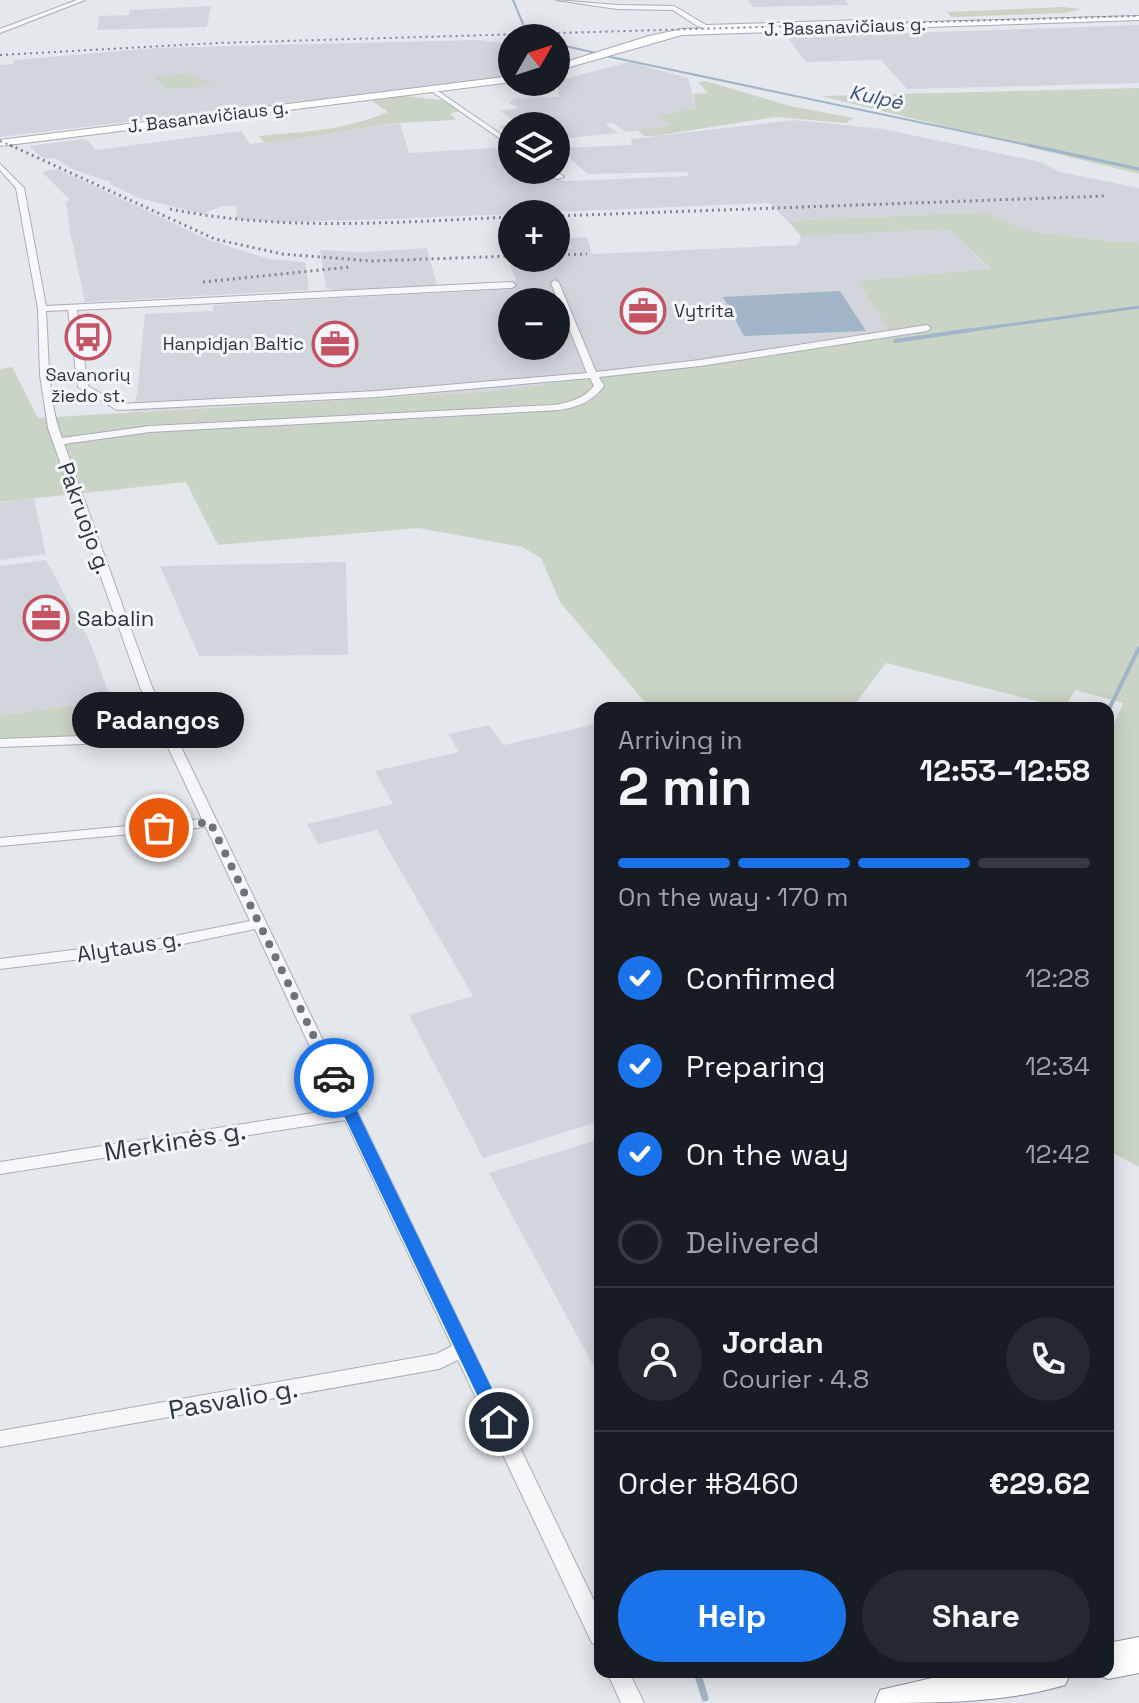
<!DOCTYPE html>
<meta charset="utf-8">
<style>
body{margin:0;font-family:"Space Grotesk",sans-serif;background:#242831;color:#f1f3f6;height:100vh;display:flex;flex-direction:column;font-size:30px;white-space:nowrap}
*{box-sizing:border-box;margin:0}
p{font-size:26px;color:#9ea1a6}
.icon{flex:none;width:44px;height:44px;fill:none;stroke:currentColor;stroke-width:2;stroke-linecap:round;stroke-linejoin:round}
.map{position:relative;flex:1;overflow:hidden}
.sheet{position:absolute;left:594px;top:702px;width:520px;height:976px;display:flex;flex-direction:column;background:#171b24;border-radius:16px;box-shadow:0 4px 20px #0003}
.sheet>*{flex:none}
.needle{width:52px;rotate:51deg}
.buttons{position:absolute;left:498px;top:24px;display:grid;gap:16px}
.buttons a{display:grid;place-items:center;width:72px;height:72px;border-radius:50%;background:#171b24;box-shadow:0 4px 20px #0003;font-size:40px}
.pin{position:absolute;display:grid;place-items:center;width:68px;height:68px;color:#fff;margin:-34px;border:4px solid #fff;border-radius:50%;box-shadow:0 2px 8px #0007}
.courier{position:absolute;display:grid;place-items:center;width:80px;height:80px;margin:-40px;border:6px solid #1a73e8;border-radius:50%;background:#fff;color:#222;box-shadow:0 2px 10px #0007}
.bubble{position:absolute;height:56px;border-radius:28px;background:#171b24;box-shadow:0 4px 20px #0003;font-size:26px;font-weight:800;line-height:56px;text-align:center}
.head em{font-style:normal;font-weight:800}
.head div{display:flex;flex-direction:column-reverse}
.head{display:flex;align-items:center;justify-content:space-between;height:136px;padding:0 24px}
h1{font-size:52px;font-weight:800;line-height:60px}
.bar{display:grid;grid-template-columns:repeat(4,1fr);gap:12px 8px;align-content:center;height:96px;padding:0 24px}
.bar i{height:10px;border-radius:6px;background:#363941}
.bar .on{background:#1a73e8}
.bar p{grid-column:span 4}
.line{display:flex;align-items:center;gap:20px;padding:0 24px;border-top:2px solid #363941}
.line div{flex:1}
.round{display:grid;place-items:center;flex:none;width:84px;height:84px;border-radius:42px;background:#242831}
ol{padding:0 24px;list-style:none}
li{display:flex;align-items:center;gap:24px;height:88px}
li p{margin-inline-start:auto}
li .icon{padding:8px;border-radius:50%;background:#1a73e8;color:#fff;stroke-width:4}
li:last-child{color:#9ea1a6}
li i{width:44px;height:44px;border:4px solid #363941;border-radius:50%}
.cta{display:flex;gap:16px;margin-top:auto;padding:16px 24px}
.cta a{flex:1;height:92px;border-radius:48px;background:#1a73e8;color:#fff;font-size:32px;font-weight:800;line-height:92px;text-align:center}
.cta a+a{background:#242831;color:#f1f3f6}
.map>svg:first-child{display:block}
.built{fill:#d2d6dc;fill-rule:evenodd}
.green{fill:#c9d4c6}
.water{fill:#a2b4c7}
.lines{fill:none;stroke-linecap:round;stroke-linejoin:round}
.stream-far3{stroke:#a2b4c7;stroke-width:2}
.stream-far2{stroke:#a2b4c7;stroke-width:3}
.stream-far1{stroke:#a2b4c7;stroke-width:4}
.stream{stroke:#a2b4c7;stroke-width:7}
.street-casing{stroke:#a9aeb5;stroke-width:2}
.primary-casing{stroke:#a4abb6;stroke-width:2}
.highway-casing{stroke:#8c94a0;stroke-width:2}
.street{fill:#f7f7f9;fill-rule:evenodd}
.primary{fill:#fff;fill-rule:evenodd}
.highway{fill:#fff;fill-rule:evenodd}
.rail-far1{stroke:#7f8693;stroke-width:2;stroke-dasharray:2 4;stroke-linecap:butt}
.rail{stroke:#7f8693;stroke-width:3;stroke-dasharray:2 4;stroke-linecap:butt}
.route{fill:#1a73e8}
.done{stroke:#6d737d;stroke-width:8;stroke-dasharray:0 14.4}
.labels{text-anchor:middle;stroke-width:6;stroke-linejoin:round;paint-order:stroke}
.far-street-label{font-size:18px;fill:#2d3442;stroke:#f4f5f8}
.far-poi-label{font-size:18px;fill:#2d3442;stroke:#f4f5f8;text-anchor:start}
.far-water-label{font-size:20px;font-style:italic;fill:#3a5373;stroke:#f4f5f8}
.street-label{font-size:22px;fill:#2d3442;stroke:#f4f5f8}
.poi-label{font-size:22px;fill:#2d3442;stroke:#f4f5f8;text-anchor:start}
.near-street-label{font-size:26px;fill:#2d3442;stroke:#f4f5f8}
</style>
<div class="map">
<svg width="1139" height="1703" viewBox="0 0 1139 1703">
<rect width="100%" height="100%" fill="#e4e7eb"/>
<!-- built -->
<g class="built">
<path d="M748 0H845L849 5 753 7Z"/>
<path d="M211 6 207 27 97 30 99 16 129 15V10Z"/>
<path d="M1139 25V83L907 89 881 60 806 62 787 37Z"/>
<path d="M480 40 512 44V76L0 137V65L13 64 14 60 155 48Z"/>
<path d="M629 62 688 78 696 108 659 116 674 126 626 132 612 123 605 124 618 133 561 139H556V126H512V136L499 126 518 123 500 111 518 108 508 102 513 101 512 99 559 97 557 81Z"/>
<path d="M793 120 883 129 1041 162 1060 172 1139 188V241L1118 242 1029 231 983 212 788 221 769 203 391 219 283 222 237 219 236 206H222L203 214 139 198 110 184 111 182 74 170 54 158 44 159 29 146 86 139 96 150 241 131 250 144 400 123 409 153 495 148 512 162V170H539L554 179 567 181 689 176 687 172 587 174 559 148 632 145 631 139Z"/>
<path d="M58 169 209 240 269 259 305 262 309 290 85 302 70 231 66 202 70 200 42 172Z"/>
<path d="M949 229 991 270 859 282 894 336 496 391 131 412 137 394 145 314 213 311V305L513 289 511 281 516 280 501 242 512 241V258H556V239L587 237 592 254 798 245 801 236 816 233ZM512 302H556V346H512Z"/>
<path d="M427 248 437 285 333 290 326 288 320 250 361 252Z"/>
<path d="M34 498 46 554 0 560V503Z"/>
<path d="M46 560 90 642 111 699 0 716V566Z"/>
<path d="M346 562 348 655 199 656 160 566Z"/>
<path d="M600 723V1121L483 1158 409 1015 473 996 377 830 318 844 307 824 393 804 375 771 459 752 448 734 489 725 504 745Z"/>
<path d="M600 1139V1378L489 1173Z"/>
</g>
<!-- green -->
<g class="green">
<path d="M1063 7 1082 9 1065 13 951 17 947 12Z"/>
<path d="M182 74 213 82 200 87 167 89 155 78Z"/>
<path d="M705 81 790 106 853 118 846 123 775 117 654 136H645L637 130 672 126 658 116 696 108 693 94 708 93 698 82Z"/>
<path d="M1139 88V174L821 96Z"/>
<path d="M405 96 441 100 463 111 450 113 456 120 396 123 265 143 259 136C304 132 346 130 388 112L371 100Z"/>
<path d="M983 212 1029 231 1118 242 1139 241V1167L1108 1150V738L1123 703 1075 690 1064 708 886 663 852 708H650L560 602 541 558 522 547 419 528 218 545 186 482 0 502V369L12 367 38 418 496 391 893 336 858 281 991 269 949 229 801 236 788 221Z"/>
<path d="M132 696 144 730 137 734 0 742V716Z"/>
</g>
<!-- water -->
<path class="water" d="M840 291 866 331 744 336 723 297Z"/>
<g class="lines">
<!-- stream-far3 -->
<g class="stream-far3">
<path d="M513 0 526 31"/>
<path d="M528 35 530 38"/>
<path d="M556 44 596 53"/>
<path d="M606 56 1037 147"/>
</g>
<!-- stream-far2 -->
<g class="stream-far2">
<path d="M1028 145 1139 169"/>
<path d="M957 332 1139 307"/>
</g>
<!-- stream-far1 -->
<g class="stream-far1">
<path d="M895 341 971 330"/>
<path d="M1108 711 1139 648"/>
</g>
<!-- stream -->
<path class="stream" d="M697 1672 705 1698"/>
<!-- street casing -->
<g class="street-casing">
<g id="street">
<path d="M77 0H85L0 33V29Z"/>
<path d="M556 0 617 5 674 6 706 25 863 20 866 22 706 29 697 26 673 10 617 9Z"/>
<path d="M431 89H435L512 142V147L431 91Z"/>
<path d="M0 164 24 188 46 306 512 282 516 285 512 288 77 310 88 386 119 404 377 391 587 373 551 283 555 280 559 283 596 372 700 360 927 325 931 328 927 331 700 366 599 377 604 386C592 402 578 407 559 410L150 432 64 444 152 687 600 1613V1646L592 1643 458 1360 439 1369 0 1447V1431L436 1354 452 1346 345 1120 0 1174V1162L339 1109 255 929 154 950 0 969V959L154 940 250 921 206 827 0 846V838L202 819 165 741 0 747V739L162 733 140 687 48 428 40 375 38 309 16 188 0 170ZM68 310 78 387 117 410 377 397 590 378 594 386C583 399 569 403 552 405L150 426 62 438C47 399 49 353 46 311Z"/>
<path d="M546 170H555L564 177 557 179Z"/>
<path d="M607 1672H629L644 1703H621Z"/>
</g>
</g>
<!-- primary casing -->
<g class="primary-casing">
<g id="primary">
<path d="M1139 16V20L682 35 556 71V65L649 36 682 29Z"/>
<path d="M512 76V82L0 146V140Z"/>
</g>
</g>
<!-- highway casing -->
<g class="highway-casing">
<g id="highway">
<path d="M1139 1637V1673L1108 1679 1095 1674 1108 1672V1643Z"/>
<path d="M958 1672H1071L1065 1685C1005 1703 938 1703 875 1703L880 1690Z"/>
</g>
</g>
<!-- street -->
<use href="#street" class="street"/>
<!-- primary -->
<use href="#primary" class="primary"/>
<!-- highway -->
<use href="#highway" class="highway"/>
<!-- rail-far1 -->
<g class="rail-far1">
<path d="M0 55 217 43 1139 16"/>
<path d="M0 141 14 147"/>
</g>
<!-- rail -->
<g class="rail">
<path d="M10 145 215 239 282 254 372 261 512 256"/>
<path d="M170 209C284 232 397 222 512 217"/>
<path d="M556 216 1105 196"/>
<path d="M556 255 587 254"/>
<path d="M203 282 350 267"/>
</g>
</g>
<!-- route -->
<path class="route" d="M334 1073 341 1078 508 1422 505 1428H492L490 1422 326 1078Z"/>
<g class="lines">
<!-- done -->
<path class="done" d="M159 828 210 822 334 1078"/>
</g>
<!-- icons -->
<defs>
<g id="office-ring" transform="scale(2.3)"><circle r="9.5" fill="#f4f5f8" stroke="#c45464" stroke-width="1.5"/><path d="M-6-3h4V-5.5h4V-3h4V5H-6ZM-1-4.5V-3h2v-1.5ZM-6 0V1H6V0Z" fill="#c45464"/></g>
<g id="bus-ring" transform="scale(2.3)"><circle r="9.5" fill="#f4f5f8" stroke="#c45464" stroke-width="1.5"/><path d="M-5-6H5V4H4V6H2V4H-2V6H-4V4H-5ZM-3.5-4V0h7V-4ZM-3.5 1.2v1.5H-2V1.2ZM2 1.2v1.5H3.5V1.2Z" fill="#c45464"/></g>
</defs>
<g fill-rule="evenodd">
<use href="#office-ring" x="643" y="311"/>
<use href="#bus-ring" x="88" y="337"/>
<use href="#office-ring" x="335" y="344"/>
<use href="#office-ring" x="46" y="618"/>
</g>
<g class="labels">
<!-- far-street labels -->
<g class="far-street-label">
<text transform="translate(845 27) rotate(-2)" y="6">J. Basanavičiaus g.</text>
<text transform="translate(208 117) rotate(-7)" y="6">J. Basanavičiaus g.</text>
</g>
<!-- far-poi labels -->
<g class="far-poi-label">
<text x="674" y="317">Vytrita</text>
<text x="304" y="350" text-anchor="end">Hanpidjan Baltic</text>
<text x="88" y="381" text-anchor="middle">Savanorių<tspan x="88" dy="21">žiedo st.</tspan></text>
</g>
<!-- far-water labels -->
<g class="far-water-label">
<text transform="translate(876 97) rotate(12)" y="7">Kulpė</text>
</g>
<!-- street labels -->
<g class="street-label">
<text transform="translate(85 518) rotate(70)" y="8">Pakruojo g.</text>
<text transform="translate(129 946) rotate(-9)" y="8">Alytaus g.</text>
</g>
<!-- poi labels -->
<g class="poi-label">
<text x="77" y="626">Sabalin</text>
</g>
<!-- near-street labels -->
<g class="near-street-label">
<text transform="translate(175 1141) rotate(-9)" y="9">Merkinės g.</text>
<text transform="translate(233 1399) rotate(-10)" y="9">Pasvalio g.</text>
</g>
</g>
</svg>
<div class="buttons">
<a><svg class="needle" viewBox="-14 -14 28 28"><path d="M0-13l5 13h-10z" fill="#e53935"/><path d="M0 13l5-13h-10z" fill="#9ea1a6"/></svg></a>
<a><svg class="icon" aria-label="layers" viewBox="0 0 24 24"><path d="M12 4l9 5-9 5-9-5zM3 14l9 5 9-5"/></svg></a>
<a>+</a>
<a>−</a>
</div>
<div class="pin" style="left:159px;top:828px;background:#ea580c"><svg class="icon" aria-label="bag" viewBox="0 0 24 24"><path d="M5 8h14l-1 12H6zM9 8a3 3 0 0 1 6 0"/></svg></div>
<div class="pin" style="left:499px;top:1422px;background:#1f2937"><svg class="icon" aria-label="home" viewBox="0 0 24 24"><path d="M3 11l9-7 9 7M6 9v11h12V9"/></svg></div>
<div class="courier" style="left:334px;top:1078px"><svg class="icon" aria-label="car" viewBox="0 0 24 24"><path d="M5 17H2v-5l4-1 3-4h7l3 4 3 1v5h-3M9 17h6M6 11h13"/><circle cx="7" cy="17" r="2"/><circle cx="17" cy="17" r="2"/></svg></div>
<div class="bubble" style="left:72px;top:692px;width:172px">Padangos</div>
<section class="sheet">
<div class="head"><div><h1>2 min</h1><p>Arriving in</p></div><em>12:53–12:58</em></div>
<div class="bar"><i class="on"></i><i class="on"></i><i class="on"></i><i></i><p>On the way · 170 m</p></div>
<ol>
<li><svg class="icon" aria-label="check" viewBox="0 0 24 24"><path d="M5 12l5 5 9-10"/></svg>Confirmed<p>12:28</p></li>
<li><svg class="icon" aria-label="check" viewBox="0 0 24 24"><path d="M5 12l5 5 9-10"/></svg>Preparing<p>12:34</p></li>
<li><svg class="icon" aria-label="check" viewBox="0 0 24 24"><path d="M5 12l5 5 9-10"/></svg>On the way<p>12:42</p></li>
<li><i></i>Delivered</li>
</ol>
<div class="line" style="height:144px"><a class="round"><svg class="icon" aria-label="person" viewBox="0 0 24 24"><circle cx="12" cy="8" r="4"/><path d="M4 21q1-7 8-7t8 7"/></svg></a><div><b>Jordan</b><p>Courier · 4.8</p></div><a class="round"><svg class="icon" aria-label="phone" viewBox="0 0 24 24"><path d="M5 4h4l2 5-3 2q2 4 5 5l2-3 5 2v4C11 20 4 13 5 4z"/></svg></a></div>
<div class="line" style="height:104px"><div>Order #8460</div><b>€29.62</b></div>
<div class="cta"><a>Help</a><a>Share</a></div>
</section>
</div>
